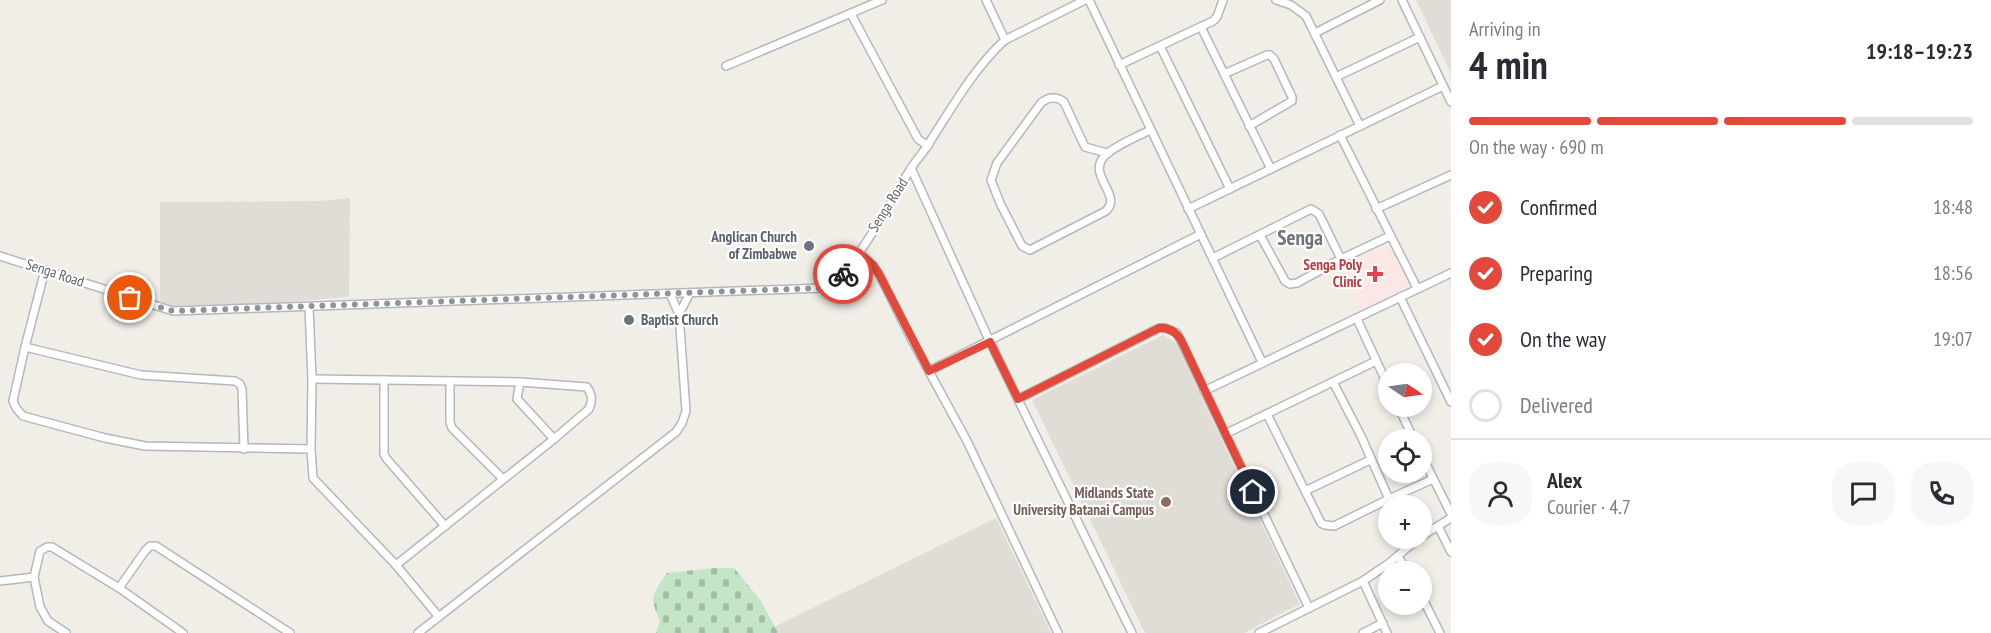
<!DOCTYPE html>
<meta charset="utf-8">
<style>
body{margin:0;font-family:"PT Sans Narrow",sans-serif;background:#f7f7f7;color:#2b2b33;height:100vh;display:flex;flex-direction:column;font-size:22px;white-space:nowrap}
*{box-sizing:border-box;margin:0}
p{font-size:20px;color:#7c7c81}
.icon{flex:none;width:33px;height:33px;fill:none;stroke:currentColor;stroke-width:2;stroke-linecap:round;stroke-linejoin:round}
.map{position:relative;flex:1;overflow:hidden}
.drawer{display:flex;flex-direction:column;background:#fff;width:540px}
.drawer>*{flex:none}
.needle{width:39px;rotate:103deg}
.controls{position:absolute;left:1378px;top:363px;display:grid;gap:12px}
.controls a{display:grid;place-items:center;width:54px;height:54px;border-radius:50%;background:#fff;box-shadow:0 3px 9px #0003;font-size:30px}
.pin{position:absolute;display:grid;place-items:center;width:51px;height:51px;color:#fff;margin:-26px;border:3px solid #fff;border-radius:50%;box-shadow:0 2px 6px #0007}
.courier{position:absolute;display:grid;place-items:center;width:60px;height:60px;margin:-30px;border:4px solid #e3493a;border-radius:50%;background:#fff;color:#222;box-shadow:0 2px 8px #0007}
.overview em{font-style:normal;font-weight:700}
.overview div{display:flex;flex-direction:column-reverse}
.overview{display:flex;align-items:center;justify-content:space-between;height:102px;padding:0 18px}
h1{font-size:39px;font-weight:700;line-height:45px}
.bar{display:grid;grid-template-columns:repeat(4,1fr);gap:9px 6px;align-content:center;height:72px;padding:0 18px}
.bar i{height:8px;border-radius:4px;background:#e1e1e2}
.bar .current{background:#e3493a}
.bar p{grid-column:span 4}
.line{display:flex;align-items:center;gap:15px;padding:0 18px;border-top:2px solid #e1e1e2}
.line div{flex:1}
.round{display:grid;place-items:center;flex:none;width:63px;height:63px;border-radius:24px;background:#f7f7f7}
ol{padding:0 18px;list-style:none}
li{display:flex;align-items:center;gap:18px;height:66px}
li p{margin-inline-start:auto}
li .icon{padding:6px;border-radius:50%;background:#e3493a;color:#fff;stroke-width:4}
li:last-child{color:#7c7c81}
li i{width:33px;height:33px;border:3px solid #e1e1e2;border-radius:50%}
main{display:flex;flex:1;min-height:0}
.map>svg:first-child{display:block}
.education{fill:#e0ddd6}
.medical{fill:#fbe8e6}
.cemetery{fill:url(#cemetery-stones)}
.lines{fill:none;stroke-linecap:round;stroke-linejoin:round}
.street-casing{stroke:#b4b7bb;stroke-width:10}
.street{stroke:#fff;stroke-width:7}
.done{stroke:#929394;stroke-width:6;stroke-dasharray:0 10.8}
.route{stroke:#e3493a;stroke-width:8}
.worship-dot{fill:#6b7280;stroke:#fff;stroke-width:2}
.health-dot{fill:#e0444e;stroke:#fff;stroke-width:2}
.education-dot{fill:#8d6e63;stroke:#fff;stroke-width:2}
.labels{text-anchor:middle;stroke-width:4.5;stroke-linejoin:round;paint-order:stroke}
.street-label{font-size:15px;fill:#5f6267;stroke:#fff}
.worship-label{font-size:15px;font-weight:bold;fill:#5b616d;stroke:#fff;text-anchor:end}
.health-label{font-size:15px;font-weight:bold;fill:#be3a42;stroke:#fff;text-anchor:end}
.education-label{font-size:15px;font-weight:bold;fill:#785e54;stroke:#fff;text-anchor:end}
.district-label{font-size:21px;font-weight:bold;fill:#707479;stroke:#fff}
</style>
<main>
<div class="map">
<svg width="1451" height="633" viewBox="0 0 1451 633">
<defs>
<pattern id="cemetery-stones" width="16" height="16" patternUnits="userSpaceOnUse" patternTransform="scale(1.5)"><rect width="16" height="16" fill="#c5e6c6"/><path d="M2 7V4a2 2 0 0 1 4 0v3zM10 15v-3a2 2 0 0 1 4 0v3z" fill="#a3bea5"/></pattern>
</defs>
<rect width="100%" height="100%" fill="#f0eee7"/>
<!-- education -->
<g class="education">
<path d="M1416 0H1451V73Z"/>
<path d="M350 198 349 297 172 311 160 299V202L320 201Z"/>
<path d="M1163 335 1175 342 1300 604 1244 633H1145L1032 400Z"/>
<path d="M996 518 1051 633H778L774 627Z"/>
</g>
<!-- medical -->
<path class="medical" d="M1388 245 1395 247 1411 282 1409 289 1360 312 1338 267Z"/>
<!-- cemetery -->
<path class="cemetery" d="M715 568H734L761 601 778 633H656L660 621C649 596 652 595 667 573Z"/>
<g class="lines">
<!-- street casing -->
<g class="street-casing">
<g id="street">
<path d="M986 0 1005 40"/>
<path d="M1089 0 1262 362"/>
<path d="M1276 0 1291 5 1306 16 1360 126"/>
<path d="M1402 0 1451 102"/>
<path d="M851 14 918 139 928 146"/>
<path d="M1201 27 1271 169"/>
<path d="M1315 33 1380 0"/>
<path d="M1160 46 1230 189"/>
<path d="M1119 65 1213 21 1217 17 1223 0"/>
<path d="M726 66 882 0"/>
<path d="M1224 74 1267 55H1270L1274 59 1292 97V101L1249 126"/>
<path d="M1336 77 1420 37"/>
<path d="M1340 135 1417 288"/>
<path d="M1107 153 1085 147 1064 102C1057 96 1048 97 1041 103L997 163 991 180 1000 203 1022 246 1030 250 1106 211C1124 194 1082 173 1108 153 1120 143 1137 137 1150 130"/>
<path d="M911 168 990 342 1132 633"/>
<path d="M1188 209 1443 86"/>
<path d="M1376 209 1451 175"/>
<path d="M1260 235 1285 281 1290 284 1297 283 1341 259 1390 236"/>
<path d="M859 253 873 265 879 274 912 340 967 441 1058 633"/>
<path d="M0 256 173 311 823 288C850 281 893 196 910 170 916 160 925 151 931 140 953 106 975 67 1005 40L1085 0"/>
<path d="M1213 258 1311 209 1319 214 1341 259"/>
<path d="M45 270 25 347 13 401 16 408 23 416 105 438 145 446 311 449"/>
<path d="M670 294 679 314"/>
<path d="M1400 297 1451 402"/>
<path d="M309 307 312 379 311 449 313 478 396 565 439 617"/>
<path d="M1357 319 1389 388"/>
<path d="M25 347 141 375 235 381 240 384 242 389 244 449"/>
<path d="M929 371 1201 234"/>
<path d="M312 379 520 382 587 387C592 395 593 399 589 409L554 439 396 565"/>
<path d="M384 380V454L386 458 445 526"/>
<path d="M450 381V422L452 428 503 479"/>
<path d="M520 382 517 399 554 439"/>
<path d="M1333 382 1361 436 1389 499 1433 479"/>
<path d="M1204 391 1451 273"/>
<path d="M1018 399 1159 328H1165L1177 333 1309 608"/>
<path d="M1398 406 1414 440"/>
<path d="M1267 414 1321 523 1325 525 1334 526 1389 499"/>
<path d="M1225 434 1376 361"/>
<path d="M1422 456 1451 514"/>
<path d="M1305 491 1370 460"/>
<path d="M1438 526 1451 552"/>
<path d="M1422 536 1451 518"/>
<path d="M1398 556 1407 572"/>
<path d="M0 581 34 577"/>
<path d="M1363 581 1387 633"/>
<path d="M119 588 145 551 150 546H156L290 633"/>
<path d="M1422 597 1440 633"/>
<path d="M66 633 48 621 40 607 34 577 40 551 47 547H52L119 588 183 633"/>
<path d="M418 633 676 432 682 423 686 411 679 314 690 293"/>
<path d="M1259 633 1363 581 1388 564 1419 538"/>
<path d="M1363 633 1383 623"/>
</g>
</g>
<!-- street -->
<use href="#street" class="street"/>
</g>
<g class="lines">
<!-- done -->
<path class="done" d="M130 298 173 311 823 288 831 286 843 274"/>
<!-- route -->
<path class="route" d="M843 274 859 253 873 265 879 274 929 371 990 342 1018 399 1159 328C1169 327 1176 332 1181 340L1253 492"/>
</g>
<!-- markers -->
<g class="worship-dot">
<circle cx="809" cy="246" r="6"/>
<circle cx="629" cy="320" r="6"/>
</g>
<path class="health-dot" d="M1372 265h6v6h6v6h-6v6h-6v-6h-6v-6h6z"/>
<circle class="education-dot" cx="1166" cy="502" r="6"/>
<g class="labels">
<!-- street labels -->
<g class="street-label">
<text transform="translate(888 205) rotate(-58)" y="5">Senga Road</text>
<text transform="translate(55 273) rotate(18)" y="5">Senga Road</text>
</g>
<!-- worship labels -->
<g class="worship-label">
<text x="797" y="242">Anglican Church<tspan x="797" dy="17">of Zimbabwe</tspan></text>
<text x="641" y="325" text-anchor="start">Baptist Church</text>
</g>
<!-- health labels -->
<g class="health-label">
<text x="1362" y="270">Senga Poly<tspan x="1362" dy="17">Clinic</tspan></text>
</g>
<!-- education labels -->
<g class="education-label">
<text x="1154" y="498">Midlands State<tspan x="1154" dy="17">University Batanai Campus</tspan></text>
</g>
<!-- district labels -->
<g class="district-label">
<text x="1300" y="245">Senga</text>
</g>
</g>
</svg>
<div class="controls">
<a><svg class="needle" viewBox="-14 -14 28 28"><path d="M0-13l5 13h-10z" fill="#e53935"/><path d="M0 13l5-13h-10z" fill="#7c7c81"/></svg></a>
<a><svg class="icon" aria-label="locate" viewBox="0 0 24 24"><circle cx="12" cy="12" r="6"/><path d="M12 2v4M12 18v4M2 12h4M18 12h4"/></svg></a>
<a>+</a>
<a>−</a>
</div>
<div class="pin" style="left:130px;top:298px;background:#ea580c"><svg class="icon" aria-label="bag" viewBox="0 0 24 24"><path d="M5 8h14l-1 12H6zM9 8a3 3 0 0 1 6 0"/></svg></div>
<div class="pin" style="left:1253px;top:492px;background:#1f2937"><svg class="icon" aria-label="home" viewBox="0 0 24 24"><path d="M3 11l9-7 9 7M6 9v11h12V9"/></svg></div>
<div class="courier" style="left:843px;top:274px"><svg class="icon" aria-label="bike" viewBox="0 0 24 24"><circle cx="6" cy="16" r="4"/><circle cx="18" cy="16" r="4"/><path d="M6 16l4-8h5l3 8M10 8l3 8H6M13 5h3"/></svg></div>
</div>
<section class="drawer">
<div class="overview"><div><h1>4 min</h1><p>Arriving in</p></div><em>19:18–19:23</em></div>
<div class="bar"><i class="current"></i><i class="current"></i><i class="current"></i><i></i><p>On the way · 690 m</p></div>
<ol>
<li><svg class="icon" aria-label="check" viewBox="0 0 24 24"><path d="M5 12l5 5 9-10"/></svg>Confirmed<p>18:48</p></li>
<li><svg class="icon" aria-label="check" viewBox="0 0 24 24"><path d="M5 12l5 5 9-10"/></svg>Preparing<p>18:56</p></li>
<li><svg class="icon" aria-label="check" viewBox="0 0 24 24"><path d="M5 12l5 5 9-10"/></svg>On the way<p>19:07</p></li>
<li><i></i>Delivered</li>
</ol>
<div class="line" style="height:108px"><a class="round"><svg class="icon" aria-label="person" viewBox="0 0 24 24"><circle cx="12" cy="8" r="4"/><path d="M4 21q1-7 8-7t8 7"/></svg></a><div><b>Alex</b><p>Courier · 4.7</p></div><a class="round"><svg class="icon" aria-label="chat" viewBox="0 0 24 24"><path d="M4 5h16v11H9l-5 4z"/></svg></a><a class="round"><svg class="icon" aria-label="phone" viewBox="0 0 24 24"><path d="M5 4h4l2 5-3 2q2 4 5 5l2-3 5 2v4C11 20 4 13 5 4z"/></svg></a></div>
</section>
</main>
